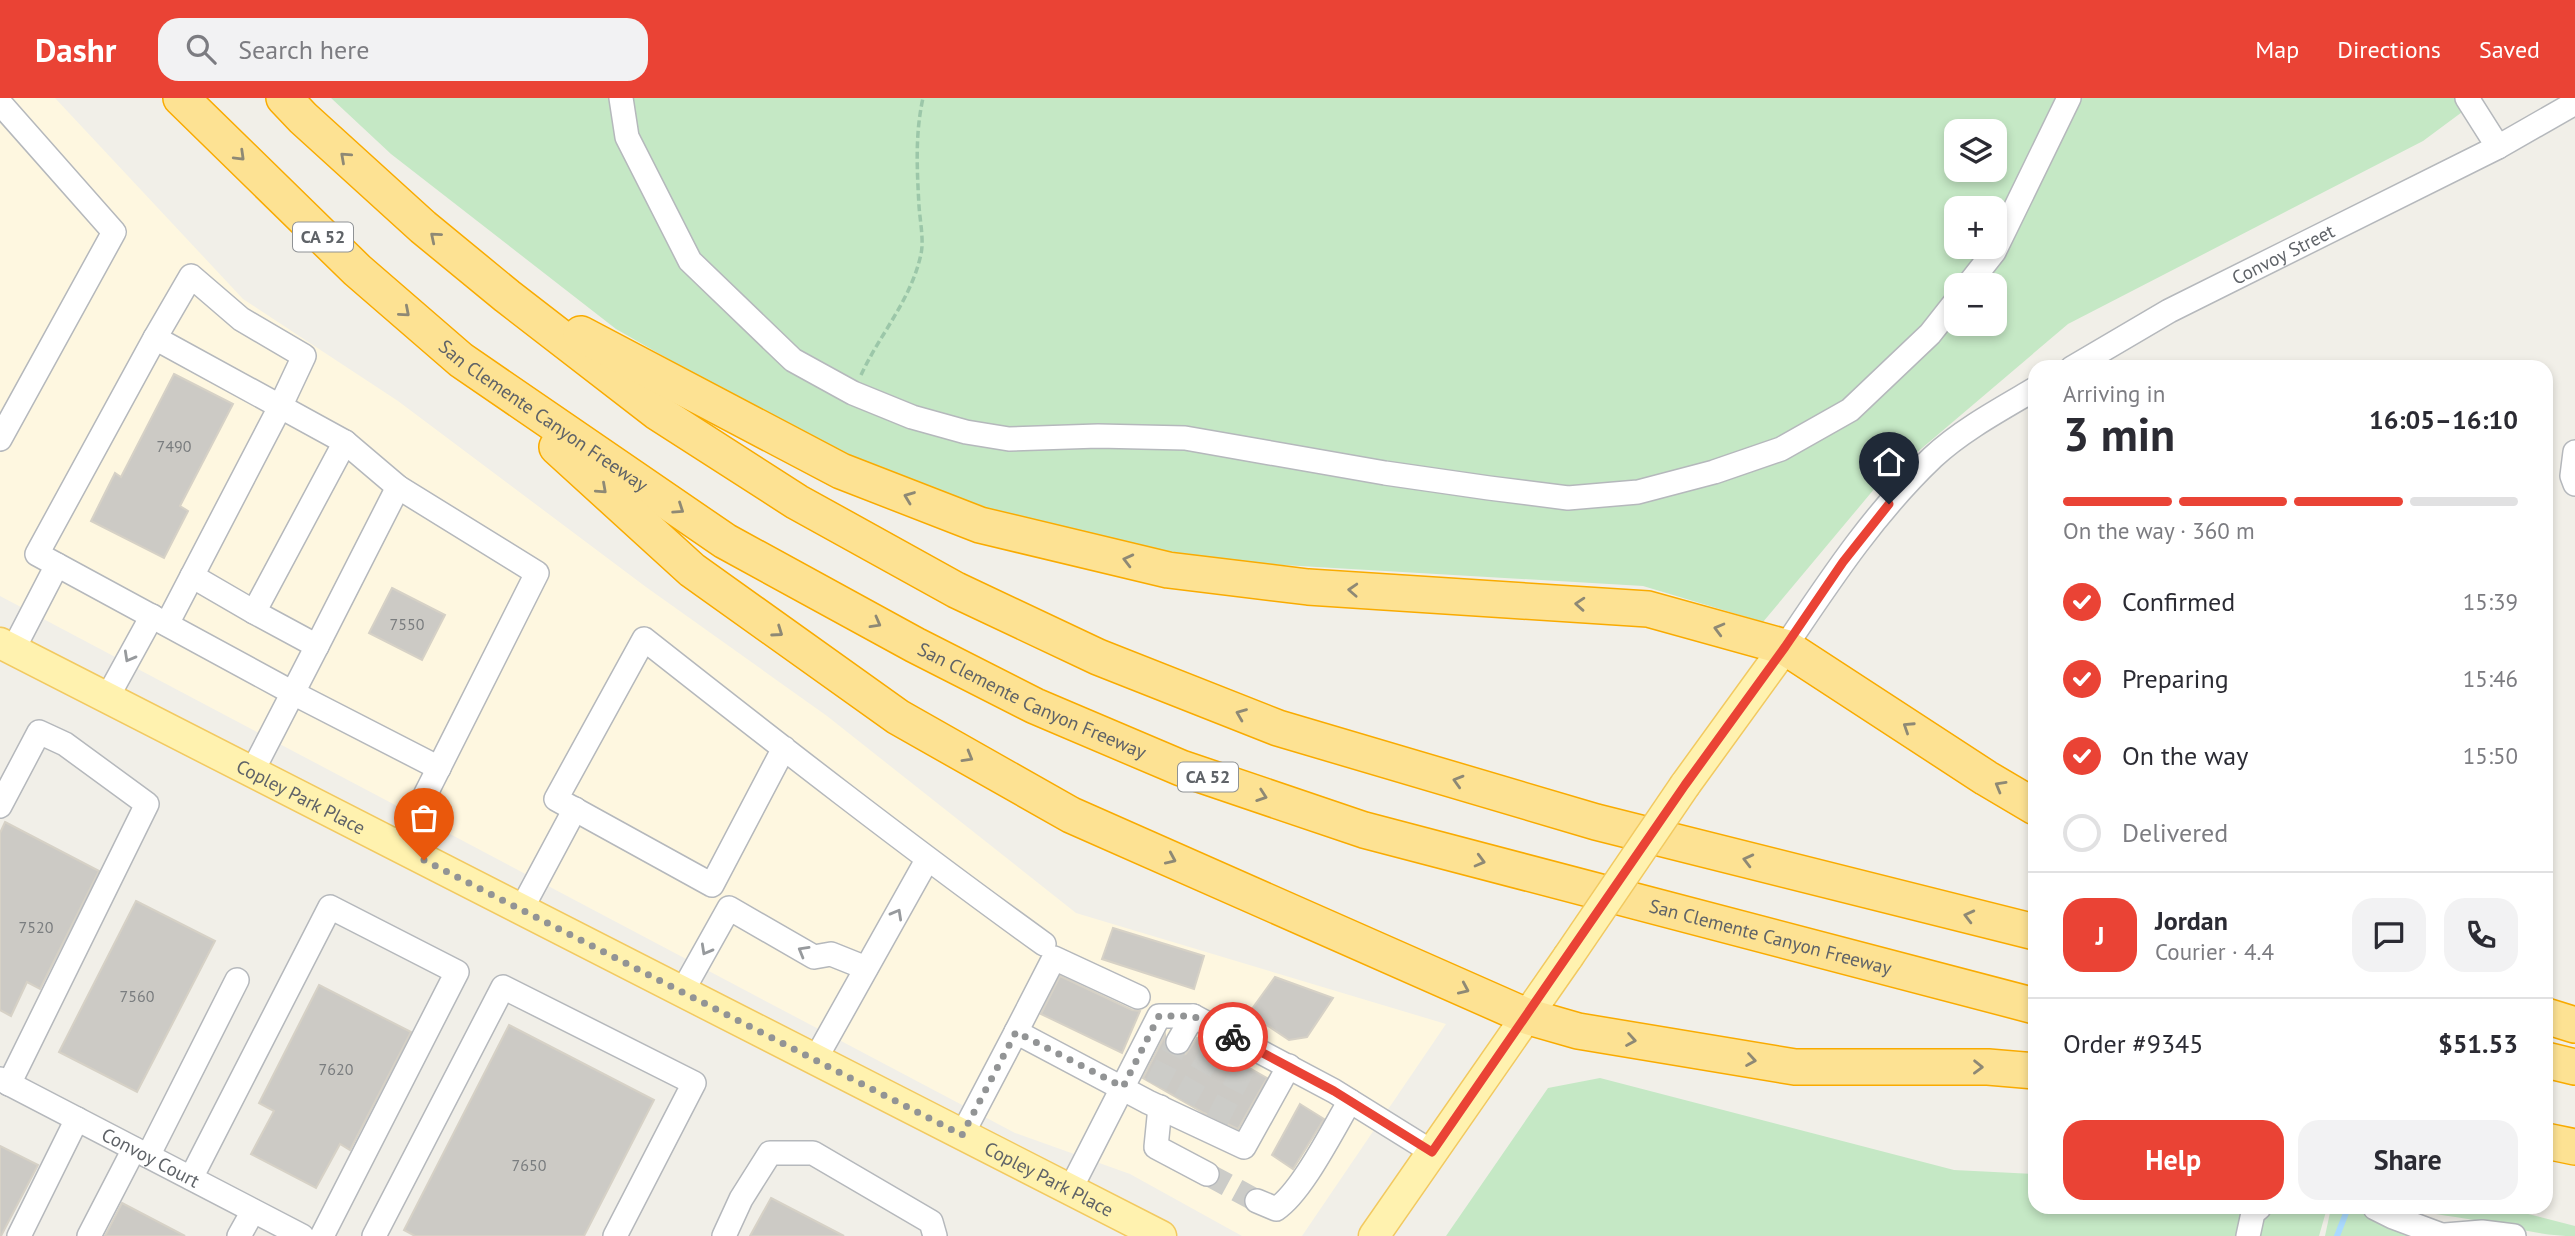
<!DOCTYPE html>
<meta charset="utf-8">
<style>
body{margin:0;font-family:"PT Sans",sans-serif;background:#f2f2f3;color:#2b2b33;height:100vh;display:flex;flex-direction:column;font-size:26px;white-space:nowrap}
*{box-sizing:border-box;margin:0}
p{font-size:23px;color:#7c7c81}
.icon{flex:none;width:38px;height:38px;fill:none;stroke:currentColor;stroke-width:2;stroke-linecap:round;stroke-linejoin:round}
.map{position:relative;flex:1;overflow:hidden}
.details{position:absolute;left:2028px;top:262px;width:525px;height:854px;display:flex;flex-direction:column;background:#fff;border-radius:21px;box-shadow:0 4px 10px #0003}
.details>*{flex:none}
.controls{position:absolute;left:1944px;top:21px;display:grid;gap:14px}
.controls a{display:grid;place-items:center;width:63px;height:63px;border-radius:14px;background:#fff;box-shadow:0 4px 10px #0003;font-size:35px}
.pin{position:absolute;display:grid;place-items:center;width:60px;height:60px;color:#fff;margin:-72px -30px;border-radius:50% 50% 50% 0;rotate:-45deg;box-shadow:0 0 7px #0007}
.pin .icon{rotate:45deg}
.courier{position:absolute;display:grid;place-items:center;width:70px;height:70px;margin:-35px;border:5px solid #ea4335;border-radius:50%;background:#fff;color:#222;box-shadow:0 2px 9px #0007}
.summary em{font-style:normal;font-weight:700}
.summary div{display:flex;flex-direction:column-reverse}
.summary{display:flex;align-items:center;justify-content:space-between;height:119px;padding:0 35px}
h1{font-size:46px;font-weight:700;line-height:52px}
.bar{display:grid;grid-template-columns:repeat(4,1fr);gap:10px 7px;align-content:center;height:84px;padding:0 35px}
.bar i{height:9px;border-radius:5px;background:#e1e1e2}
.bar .active{background:#ea4335}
.bar p{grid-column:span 4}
.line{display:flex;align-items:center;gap:18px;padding:0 35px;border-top:2px solid #e1e1e2}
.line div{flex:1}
.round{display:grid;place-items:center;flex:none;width:74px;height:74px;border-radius:21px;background:#f2f2f3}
ol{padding:0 35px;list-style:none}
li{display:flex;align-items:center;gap:21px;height:77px}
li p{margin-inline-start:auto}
li .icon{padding:7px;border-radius:50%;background:#ea4335;color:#fff;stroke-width:4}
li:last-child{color:#7c7c81}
li i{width:38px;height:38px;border:4px solid #e1e1e2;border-radius:50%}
.action{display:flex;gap:14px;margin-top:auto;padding:14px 35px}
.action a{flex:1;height:80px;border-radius:21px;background:#ea4335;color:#fff;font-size:28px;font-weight:700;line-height:80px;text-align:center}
.action a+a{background:#f2f2f3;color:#2b2b33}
header{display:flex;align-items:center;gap:42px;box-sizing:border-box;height:98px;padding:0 35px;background:#ea4335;color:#fff}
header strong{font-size:33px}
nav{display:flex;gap:38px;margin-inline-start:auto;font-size:24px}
.search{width:490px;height:63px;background:#f2f2f3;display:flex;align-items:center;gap:18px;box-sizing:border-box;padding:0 24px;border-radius:21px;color:#7c7c81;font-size:26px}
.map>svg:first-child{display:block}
.commercial{fill:#fef7e0}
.green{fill:#c5e8c5;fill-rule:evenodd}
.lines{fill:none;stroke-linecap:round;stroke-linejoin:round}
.stream{stroke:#aadaff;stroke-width:6}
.building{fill:#cccac5;stroke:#d6d1c6;stroke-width:2}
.minor-tunnel{stroke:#ccccc8;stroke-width:23;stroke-dasharray:23 11;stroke-linecap:butt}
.minor-casing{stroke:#b5b8bc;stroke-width:26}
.major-casing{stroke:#f2c960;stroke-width:33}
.highway-casing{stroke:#f9ab00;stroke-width:38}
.path{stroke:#9cc7a9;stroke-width:3.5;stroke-dasharray:7 3.5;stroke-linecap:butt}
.minor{stroke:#fff;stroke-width:23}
.major{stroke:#fff2af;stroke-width:30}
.highway{stroke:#fde293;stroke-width:35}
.major-bridge-casing{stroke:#f2c960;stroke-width:33;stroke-linecap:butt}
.major-bridge{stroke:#fff2af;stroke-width:30}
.oneway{stroke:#8e8975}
.oneway2{stroke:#979a9d}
.done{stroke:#929495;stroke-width:7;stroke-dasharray:0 12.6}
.route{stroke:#ea4335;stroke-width:9}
.labels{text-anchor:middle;stroke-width:5;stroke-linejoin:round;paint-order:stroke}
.number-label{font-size:16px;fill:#7a7d7f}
.shield{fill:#fff;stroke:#8f9295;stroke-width:2}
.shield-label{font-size:18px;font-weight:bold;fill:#5f6368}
.street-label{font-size:19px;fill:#5f6368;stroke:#fff}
</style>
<header>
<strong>Dashr</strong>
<div class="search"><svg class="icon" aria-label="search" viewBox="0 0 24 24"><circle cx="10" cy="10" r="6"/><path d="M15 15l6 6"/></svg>Search here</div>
<nav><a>Map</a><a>Directions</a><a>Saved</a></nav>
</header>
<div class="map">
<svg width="2575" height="1138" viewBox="0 0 2575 1138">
<rect width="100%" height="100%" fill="#f1efe8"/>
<!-- commercial -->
<path class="commercial" d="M0 0H55L243 201 398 303 646 489 827 618 1076 815 1446 926 1302 1138H1242L1130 1076 1015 1035 0 498Z"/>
<!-- green -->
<g class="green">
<path d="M331 0H2481L2423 43 2068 226 1875 390 1763 524 1643 488 1231 464 1023 428 808 341 616 231 391 56ZM1956 33H1995V72H1956ZM1956 110H1995V149H1956ZM1956 187H1995V226H1956Z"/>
<path d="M1600 980 1954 1072 2035 1076V1110H2252L2241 1138H1446L1548 990Z"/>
<path d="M2267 1110H2327L2319 1138H2253Z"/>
<path d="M2331 1110H2356L2414 1138H2325Z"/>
<path d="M2409 1110H2505L2575 1128V1138C2542 1138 2516 1130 2484 1124 2457 1118 2436 1118 2409 1110Z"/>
</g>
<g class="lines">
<!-- stream -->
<path class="stream" d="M2337 1138 2348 1110"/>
</g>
<!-- building -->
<g class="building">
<path d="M174 276 233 306 180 408 188 413 164 460 91 423 115 375 121 379Z"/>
<path d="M392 490 445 517 422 562 369 535Z"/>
<path d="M5 724 99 773 40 891 27 884 11 918 0 912V735Z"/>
<path d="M136 803 215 843 137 994 59 954Z"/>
<path d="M1113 830 1204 858 1194 891 1102 861Z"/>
<path d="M1060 878 1132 912 1140 913 1122 955 1041 916Z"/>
<path d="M1275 879 1333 900 1307 939 1289 942 1249 915Z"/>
<path d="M319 887 411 934 350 1052 340 1046 316 1090 251 1056 274 1013 259 1005Z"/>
<path d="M509 927 654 1002 584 1138H415L404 1132Z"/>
<path d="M1165 937 1166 950 1172 956 1179 958 1186 956 1197 940 1267 980 1238 1031 1204 1015 1143 980Z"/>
<path d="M1300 1006 1324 1021 1293 1071 1272 1057Z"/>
<path d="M0 1048 38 1067 1 1138H0Z"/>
<path d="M771 1100 844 1138H750Z"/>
<path d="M122 1105 185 1138H105Z"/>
</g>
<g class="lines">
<!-- minor-tunnel -->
<g class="minor-tunnel">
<path d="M1156 987 1178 944"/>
<path d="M1184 1003 1214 950"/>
<path d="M1217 1022 1245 968"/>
<path d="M1207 1076 1257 1103"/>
</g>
<!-- minor casing -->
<g class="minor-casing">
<g id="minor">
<path d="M621 0 627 39 690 163 793 262 853 295 912 319 966 334 1009 341 1098 338 1185 340 1385 375 1489 390 1568 400 1638 394 1714 374 1781 351 1850 312 1930 236 1956 203"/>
<path d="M2467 0 2498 49"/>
<path d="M0 5 114 134 0 341"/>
<path d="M1968 187 1994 154 2069 0"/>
<path d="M155 240 191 178 241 221 304 258 280 309 167 526"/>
<path id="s1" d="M2072 270 2169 213 2498 49 2575 5"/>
<path d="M345 344 155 240 37 456 293 595 439 670"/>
<path d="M2575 354 2572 378 2575 386"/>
<path d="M192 478 254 514"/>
<path d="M317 548 398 389"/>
<path d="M1785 549C1830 482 1874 415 1933 359 1962 332 2001 311 2035 291"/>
<path d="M13 552 57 467"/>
<path d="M107 600 152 518"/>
<path d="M784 650 712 787 556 701 644 541C776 645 908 748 1044 846"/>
<path d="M252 674 317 548 254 514 345 344 398 389 537 475 399 749"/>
<path d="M0 708 39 634 65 646 147 706 9 986"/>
<path d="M521 812 575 711"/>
<path d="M682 894 729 810 814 859 831 856 866 870"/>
<path d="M1016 934 1054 860 1138 899"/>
<path d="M1178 944 1193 918"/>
<path d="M815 962 927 762"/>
<path id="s2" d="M0 981 302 1138"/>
<path d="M1160 1009 1156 1049 1207 1076"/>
<path d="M962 1037 1016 934 1148 1004 1244 1049 1289 968"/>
<path d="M148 1058 237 882"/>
<path d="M191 1080 330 809 457 874 322 1138"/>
<path d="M1070 1092 1159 918H1193L1334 993 1432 1054"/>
<path d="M1257 1103 1276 1111C1302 1094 1333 1031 1350 1003"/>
<path d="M2375 1110 2393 1119 2444 1138"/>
<path d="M2445 1137 2482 1134 2514 1138"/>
<path d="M19 1138 77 1021"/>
<path d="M89 1138 134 1051"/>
<path d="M239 1138 253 1113"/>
<path d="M374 1138 503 889 694 985 615 1138"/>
<path d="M724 1138 741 1101 770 1055H813L931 1124 935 1138"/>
<path d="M2248 1138 2253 1115 2259 1110"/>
</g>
</g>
<!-- major casing -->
<g class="major-casing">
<g id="major">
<path id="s3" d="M0 545 1161 1138"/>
<path d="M1685 687 1785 549"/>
<path d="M1374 1138 1568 859"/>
</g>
</g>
<!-- highway casing -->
<g class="highway-casing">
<g id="highway">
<path id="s4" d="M181 0 357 172 461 262 725 443 915 547 1035 608 1181 670 1364 732 2035 908"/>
<path d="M284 0 303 20 423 129 507 198 657 314 797 404 956 492 1098 559 1278 630 1596 724 2035 834"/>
<path d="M581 236 841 373 980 427 1168 472 1308 489 1648 511 1785 549 1986 680 2035 709"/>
<path d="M557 349 692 472 898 619 1071 717 1526 918 1578 933 1795 969H1988L2035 973"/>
<path d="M2546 918 2575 927"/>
<path d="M2546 962 2575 969"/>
<path d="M2546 1043 2575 1049"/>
</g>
</g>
<!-- path -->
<path class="path" d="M861 277C880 236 911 202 921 156 924 142 920 123 919 108 917 71 915 36 923 0"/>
<!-- minor -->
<use href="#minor" class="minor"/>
<!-- major -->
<use href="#major" class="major"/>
<!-- highway -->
<use href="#highway" class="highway"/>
<!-- major-bridge casing -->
<g class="major-bridge-casing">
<path id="major-bridge" d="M1568 859 1685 687"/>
</g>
<!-- major-bridge -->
<use href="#major-bridge" class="major-bridge"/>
</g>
<!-- one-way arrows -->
<defs><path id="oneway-chevron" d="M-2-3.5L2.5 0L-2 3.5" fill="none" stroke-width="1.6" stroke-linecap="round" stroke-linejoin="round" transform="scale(1.75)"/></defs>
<g class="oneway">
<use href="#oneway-chevron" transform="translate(240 58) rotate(44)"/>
<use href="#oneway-chevron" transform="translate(345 59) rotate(-138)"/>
<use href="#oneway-chevron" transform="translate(435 139) rotate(-140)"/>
<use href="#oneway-chevron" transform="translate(405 214) rotate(41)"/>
<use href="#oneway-chevron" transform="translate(602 391) rotate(42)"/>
<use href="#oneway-chevron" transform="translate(909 399) rotate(-159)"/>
<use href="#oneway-chevron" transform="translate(679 411) rotate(34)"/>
<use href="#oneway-chevron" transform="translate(1128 462) rotate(-166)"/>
<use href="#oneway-chevron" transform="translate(1353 492) rotate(-177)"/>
<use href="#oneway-chevron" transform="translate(1580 506) rotate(-176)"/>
<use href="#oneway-chevron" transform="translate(876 525) rotate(29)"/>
<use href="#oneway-chevron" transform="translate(1719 531) rotate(-165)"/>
<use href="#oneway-chevron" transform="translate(778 534) rotate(35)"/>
<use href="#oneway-chevron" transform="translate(1241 616) rotate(-158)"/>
<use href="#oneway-chevron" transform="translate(1908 629) rotate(-147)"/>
<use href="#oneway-chevron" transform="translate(968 659) rotate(30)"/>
<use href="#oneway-chevron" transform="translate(1458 683) rotate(-164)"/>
<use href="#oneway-chevron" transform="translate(2000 688) rotate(-150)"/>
<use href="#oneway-chevron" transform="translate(1262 698) rotate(19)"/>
<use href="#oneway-chevron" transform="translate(1171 761) rotate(24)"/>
<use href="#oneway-chevron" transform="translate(1748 762) rotate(-166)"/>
<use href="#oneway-chevron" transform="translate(1480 763) rotate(15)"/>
<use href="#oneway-chevron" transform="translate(1969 818) rotate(-166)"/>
<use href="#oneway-chevron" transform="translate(1464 891) rotate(24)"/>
<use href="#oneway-chevron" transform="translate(1631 942) rotate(10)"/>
<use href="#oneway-chevron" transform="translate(1751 962) rotate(9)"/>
<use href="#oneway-chevron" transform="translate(1978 969) rotate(1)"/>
</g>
<g class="oneway2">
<use href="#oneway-chevron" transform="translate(129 559) rotate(119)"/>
<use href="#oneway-chevron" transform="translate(897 816) rotate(-61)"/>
<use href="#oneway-chevron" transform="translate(706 852) rotate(119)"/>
<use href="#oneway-chevron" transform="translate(803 853) rotate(-150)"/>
</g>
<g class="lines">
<!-- done -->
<path class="done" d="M424 762 962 1037 1016 934 1123 989 1159 918H1193L1233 939"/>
<!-- route -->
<path class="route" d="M1233 939 1334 993 1432 1054 1685 687 1785 549 1843 464 1889 406"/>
</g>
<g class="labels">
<!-- number labels -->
<g class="number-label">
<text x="174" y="354">7490</text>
<text x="407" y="532">7550</text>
<text x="36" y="835">7520</text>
<text x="137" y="904">7560</text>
<text x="336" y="977">7620</text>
<text x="529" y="1073">7650</text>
</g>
<!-- shield labels -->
<g class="shield">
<rect x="293" y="124.5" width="60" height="29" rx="5"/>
<rect x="1178" y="664.5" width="60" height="29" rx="5"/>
</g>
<g class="shield-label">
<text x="323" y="145">CA 52</text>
<text x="1208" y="685">CA 52</text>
</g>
<!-- street labels -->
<g class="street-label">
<text dy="7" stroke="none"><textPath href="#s1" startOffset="240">Convoy Street</textPath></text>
<text dy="7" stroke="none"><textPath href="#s4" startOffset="483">San Clemente Canyon Freeway</textPath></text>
<text dy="7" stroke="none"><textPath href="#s4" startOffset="1050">San Clemente Canyon Freeway</textPath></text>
<text dy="7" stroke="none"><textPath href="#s3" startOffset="338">Copley Park Place</textPath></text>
<text dy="7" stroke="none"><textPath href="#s4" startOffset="1827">San Clemente Canyon Freeway</textPath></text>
<text dy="7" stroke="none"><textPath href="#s2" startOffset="170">Convoy Court</textPath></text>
<text dy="7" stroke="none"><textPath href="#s3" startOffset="1178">Copley Park Place</textPath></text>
</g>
</g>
</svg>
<div class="controls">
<a><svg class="icon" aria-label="layers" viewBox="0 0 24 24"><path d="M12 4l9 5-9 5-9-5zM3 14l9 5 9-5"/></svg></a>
<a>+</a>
<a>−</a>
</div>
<div class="pin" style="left:424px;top:762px;background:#ea580c"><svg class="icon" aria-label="bag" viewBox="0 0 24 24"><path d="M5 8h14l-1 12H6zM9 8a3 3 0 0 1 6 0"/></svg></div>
<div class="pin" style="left:1889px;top:406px;background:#1f2937"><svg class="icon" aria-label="home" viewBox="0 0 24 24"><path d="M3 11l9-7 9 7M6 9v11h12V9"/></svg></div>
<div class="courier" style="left:1233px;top:939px"><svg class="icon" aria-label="bike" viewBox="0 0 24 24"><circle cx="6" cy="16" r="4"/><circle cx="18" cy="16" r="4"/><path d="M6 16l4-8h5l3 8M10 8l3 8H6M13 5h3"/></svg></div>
<section class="details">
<div class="summary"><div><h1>3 min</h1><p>Arriving in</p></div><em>16:05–16:10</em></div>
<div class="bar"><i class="active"></i><i class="active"></i><i class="active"></i><i></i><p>On the way · 360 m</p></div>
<ol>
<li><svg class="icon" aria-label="check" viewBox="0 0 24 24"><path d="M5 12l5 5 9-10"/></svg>Confirmed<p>15:39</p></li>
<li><svg class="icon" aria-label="check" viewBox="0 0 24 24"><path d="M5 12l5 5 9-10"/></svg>Preparing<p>15:46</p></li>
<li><svg class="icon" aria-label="check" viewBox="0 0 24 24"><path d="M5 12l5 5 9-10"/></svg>On the way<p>15:50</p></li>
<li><i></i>Delivered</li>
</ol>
<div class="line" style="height:126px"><b class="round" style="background:#ea4335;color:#fff">J</b><div><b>Jordan</b><p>Courier · 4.4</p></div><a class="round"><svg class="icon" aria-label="chat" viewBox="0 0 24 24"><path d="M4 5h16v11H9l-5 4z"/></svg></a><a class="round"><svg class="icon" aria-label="phone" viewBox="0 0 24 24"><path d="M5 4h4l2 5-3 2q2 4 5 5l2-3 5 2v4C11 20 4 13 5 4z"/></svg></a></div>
<div class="line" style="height:91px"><div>Order #9345</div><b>$51.53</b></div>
<div class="action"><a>Help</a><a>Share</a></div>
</section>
</div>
